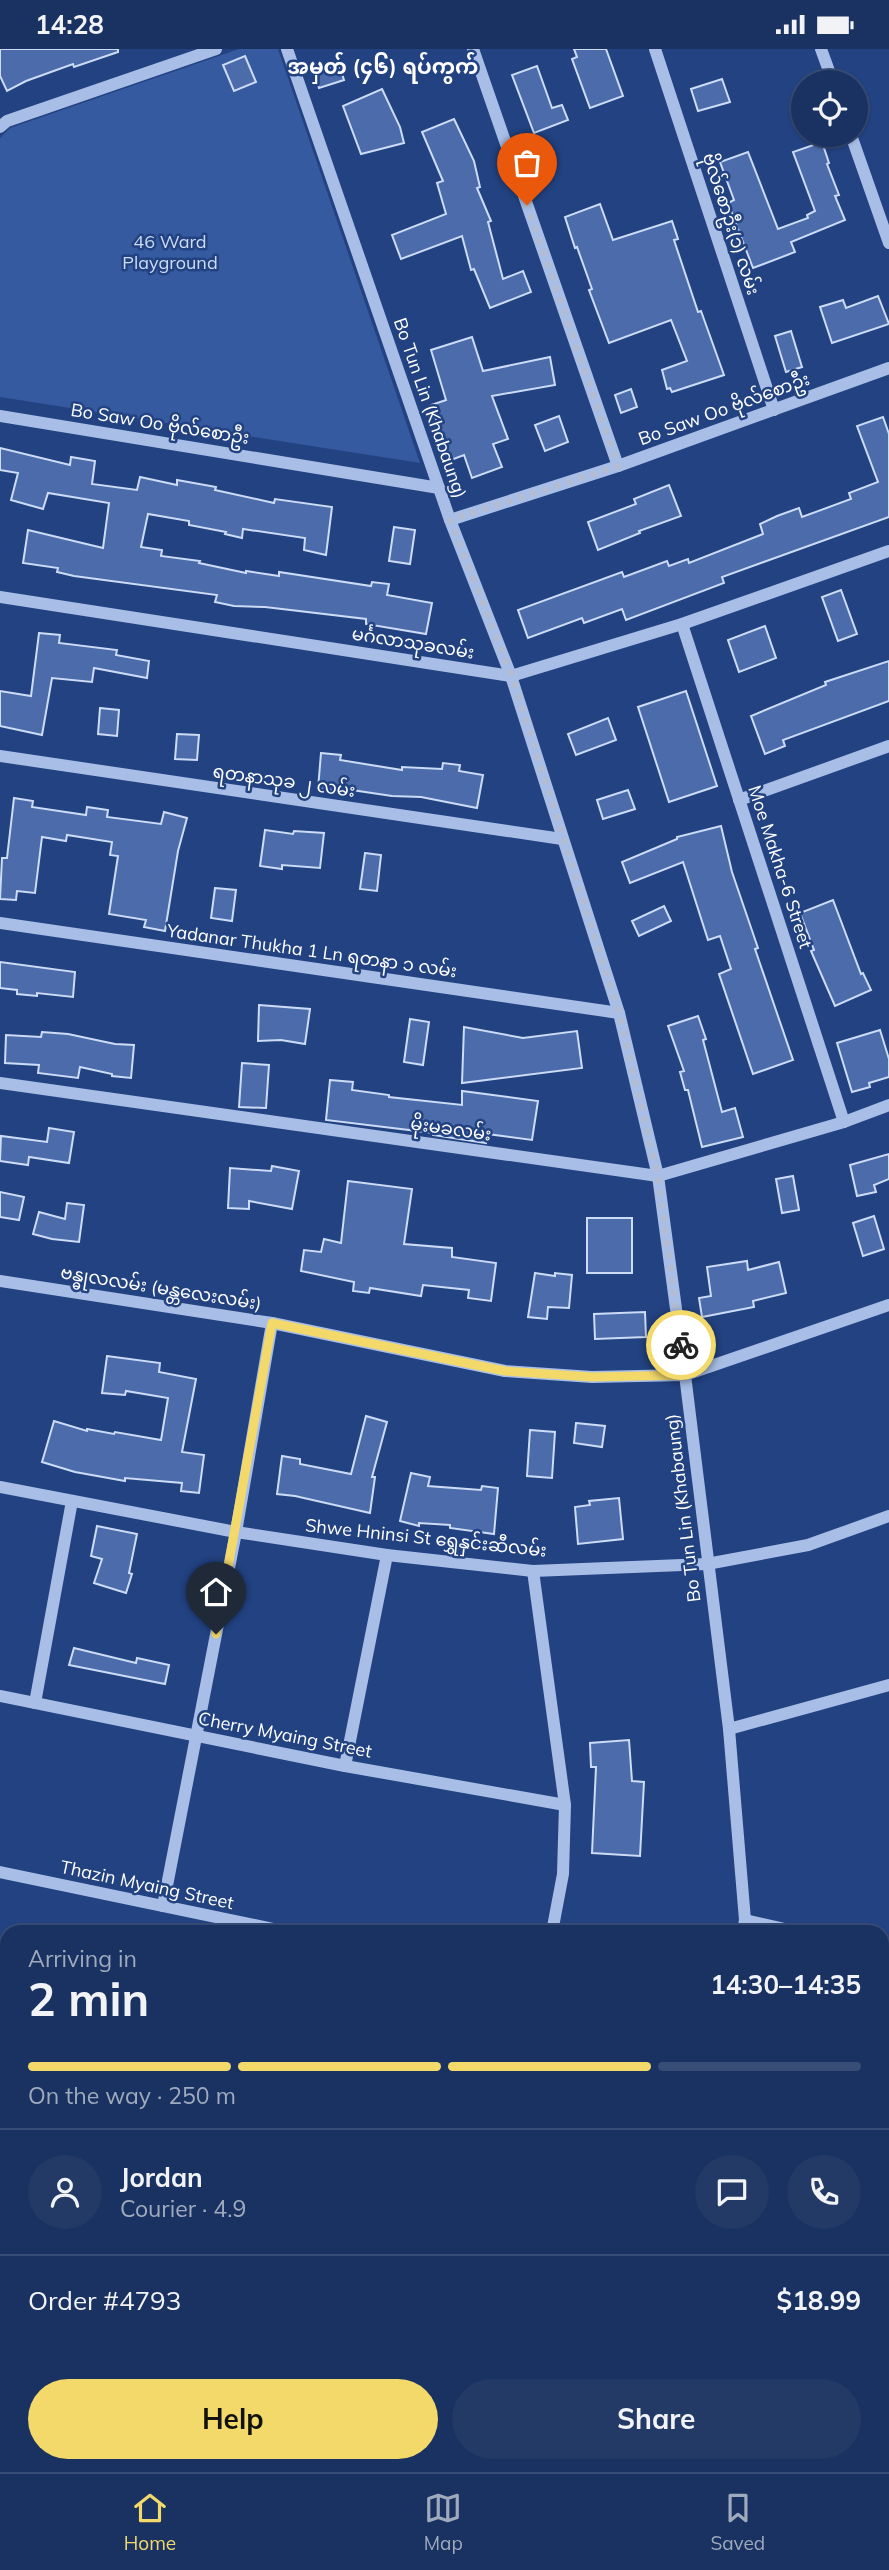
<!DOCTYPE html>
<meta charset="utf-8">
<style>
body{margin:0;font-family:Mulish,"Noto Sans Myanmar",sans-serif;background:#233a67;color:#f1f3f6;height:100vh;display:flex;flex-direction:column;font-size:26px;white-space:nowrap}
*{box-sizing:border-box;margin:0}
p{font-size:23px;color:#9faabd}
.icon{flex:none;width:38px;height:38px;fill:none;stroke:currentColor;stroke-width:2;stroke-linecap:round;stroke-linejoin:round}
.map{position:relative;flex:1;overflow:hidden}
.sheet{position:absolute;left:0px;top:1876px;width:889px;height:548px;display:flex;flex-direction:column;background:#1a3261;border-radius:21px 21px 0 0;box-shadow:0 2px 5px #0004,0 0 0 2px #384d76}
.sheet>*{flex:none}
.controls{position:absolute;left:791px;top:21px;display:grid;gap:14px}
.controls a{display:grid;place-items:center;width:77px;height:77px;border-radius:50%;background:#1a3261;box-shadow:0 2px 5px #0004,0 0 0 2px #384d76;font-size:35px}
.pin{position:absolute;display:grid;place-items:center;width:60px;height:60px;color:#fff;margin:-72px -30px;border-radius:50% 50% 50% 0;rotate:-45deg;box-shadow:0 0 7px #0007}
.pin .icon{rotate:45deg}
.courier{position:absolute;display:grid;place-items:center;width:70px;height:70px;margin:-35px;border:5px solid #f3d96a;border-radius:50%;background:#fff;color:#222;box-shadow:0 2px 9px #0007}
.overview em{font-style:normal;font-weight:700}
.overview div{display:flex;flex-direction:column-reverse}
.overview{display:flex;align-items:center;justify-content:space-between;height:119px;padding:0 28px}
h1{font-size:46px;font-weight:700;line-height:52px}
.bar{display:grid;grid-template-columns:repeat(4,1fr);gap:10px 7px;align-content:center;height:84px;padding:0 28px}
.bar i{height:9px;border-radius:5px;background:#384d76}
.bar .active{background:#f3d96a}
.bar p{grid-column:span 4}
.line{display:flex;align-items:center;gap:18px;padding:0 28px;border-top:2px solid #384d76}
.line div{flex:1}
.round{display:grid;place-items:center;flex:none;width:74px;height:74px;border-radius:37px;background:#233a67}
.button{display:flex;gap:14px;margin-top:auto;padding:14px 28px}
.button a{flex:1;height:80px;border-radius:42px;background:#f3d96a;color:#111;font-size:28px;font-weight:700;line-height:80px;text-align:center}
.button a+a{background:#233a67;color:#f1f3f6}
.status{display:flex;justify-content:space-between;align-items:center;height:49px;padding:0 35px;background:#1a3261;direction:ltr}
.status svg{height:19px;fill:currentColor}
.tabs{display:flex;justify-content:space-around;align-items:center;height:98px;border-top:2px solid #384d76;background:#1a3261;font-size:19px;color:#9faabd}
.tabs a{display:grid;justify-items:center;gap:4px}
.tabs .active{color:#f3d96a}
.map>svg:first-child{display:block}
.green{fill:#365a9f}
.building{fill:#4b6baa;stroke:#ccdbf6;stroke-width:2}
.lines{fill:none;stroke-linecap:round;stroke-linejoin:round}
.minor{stroke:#a8bee7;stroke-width:12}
.done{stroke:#b2bdd3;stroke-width:7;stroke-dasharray:0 12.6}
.route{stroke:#f3d96a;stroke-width:9}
.labels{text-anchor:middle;stroke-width:5;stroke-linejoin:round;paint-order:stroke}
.street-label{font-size:18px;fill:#fff;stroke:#224281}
.park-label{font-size:18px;fill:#ccdbf6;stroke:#224281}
.quarter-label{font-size:21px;font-weight:bold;fill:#fff;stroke:#224281}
</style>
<div class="status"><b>14:28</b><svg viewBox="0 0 49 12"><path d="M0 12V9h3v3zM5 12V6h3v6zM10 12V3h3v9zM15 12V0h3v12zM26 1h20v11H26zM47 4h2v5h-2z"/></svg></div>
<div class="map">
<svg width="889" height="2423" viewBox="0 0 889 2423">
<rect width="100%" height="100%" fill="#224281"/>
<!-- green -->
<path class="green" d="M239 0H278L420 414 0 348V89L10 79Z"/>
<!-- building -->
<g class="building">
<path d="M0 0H118V3L74 18 73 15 26 32 7 42 0 27Z"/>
<path d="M574 0H606L623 47 590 59 572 10 577 8Z"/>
<path d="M245 7 256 33 234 42 223 16Z"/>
<path d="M339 15 344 31 319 39 314 23Z"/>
<path d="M537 17 552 59 562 56 568 71 534 84 512 26Z"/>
<path d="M722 30 730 53 698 62 691 40Z"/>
<path d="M382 40 400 78 404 94 361 105 343 57Z"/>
<path d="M454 70 474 112 480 138 477 139 491 172 488 173 503 230 523 222 531 243 490 259 474 220 471 221 462 187 401 210 392 186 446 165 437 134 443 132 422 83Z"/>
<path d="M822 93 829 114 827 115 839 146 835 147 845 171 791 193 795 203 753 219 728 154 734 151 720 113 748 103 778 180 808 169 807 166 815 162 793 103Z"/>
<path d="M600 155 613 191 672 172 678 190 674 191 698 263 701 262 724 326 672 343 670 339 667 340 662 321 687 312 671 271 609 294 589 241 592 240 577 198 575 199 565 168Z"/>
<path d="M878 247 889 275 832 294 820 258 843 251 846 259Z"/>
<path d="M791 282 802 318 786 323 775 287Z"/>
<path d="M472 288 483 322 550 308 555 336 492 347 508 390 493 395 502 418 472 429 464 406 451 411 431 356 446 351 431 301Z"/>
<path d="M631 340 637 358 621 364 615 346Z"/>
<path d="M559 367 568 393 545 402 535 376Z"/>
<path d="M883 368 889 385V468L722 528 724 534 626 571 622 560 584 574 582 569 528 589 518 561 622 523 624 528 667 512 669 517 688 510 689 514 763 485 760 475 777 467 799 459 802 468 851 450 849 444 878 433 857 377Z"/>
<path d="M0 399 70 416 71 408 95 412 92 435 137 441 140 428 177 436V431L216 438 215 441 274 454 275 450 332 458 326 506 304 501 305 489 243 480 242 489 225 485 226 483 189 476V472L148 465 141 498 162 501 161 507 200 512 199 514 246 524V522L279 527V523L371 537 372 533 389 535 387 546 432 554 426 585 366 575V570L265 558 234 557 215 553 217 546 74 527 57 523 58 519 23 514 28 481 103 499 109 454 48 444 43 460 11 451 18 424 0 421Z"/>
<path d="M669 436 681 467 639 482 640 484 598 501 588 473 636 455 634 450Z"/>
<path d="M394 478 415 481 410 515 389 512Z"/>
<path d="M841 541 857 585 838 592 822 548Z"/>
<path d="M765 577 776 609 739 623 728 591Z"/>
<path d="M39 584 60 586 59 594 117 601 116 606 149 612 147 629 94 619 92 633 52 629 42 686 0 677V642L31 647Z"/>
<path d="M889 612V652L783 691 785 697 765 705 751 667 826 636 825 633Z"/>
<path d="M686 642 717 737 669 753 638 658Z"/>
<path d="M100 659 119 661 117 687 98 685Z"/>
<path d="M608 669 616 691 576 706 568 685Z"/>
<path d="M177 685 199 686 197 711 175 710Z"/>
<path d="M321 704 341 706 340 711 402 721V718L442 720 443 714 460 716 459 722 483 726 477 759 421 748 392 747 338 739V742L318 740Z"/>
<path d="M628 741 635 760 603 770 597 751Z"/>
<path d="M14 749 33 752 32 758 86 766 87 758 108 761 107 768 161 775 164 763 187 769 178 802 165 882 144 878 146 871 109 865 118 807 110 806 112 793 67 786 66 792 42 788 35 844 17 842 16 851 0 850 2 809H7Z"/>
<path d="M721 777 732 823 758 899 755 900 793 1011 753 1025 719 925 731 920 720 887 708 891 683 813 630 834 622 813 677 790V788Z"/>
<path d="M265 781 293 785 294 782 324 784 320 819 282 816V820L260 817Z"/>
<path d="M365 804 381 806 377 842 360 840Z"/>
<path d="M215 839 236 841 232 872 211 869Z"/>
<path d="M833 851 861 925 863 924 871 941 835 957 811 902 814 901 800 864Z"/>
<path d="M664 857 671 872 639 887 632 872Z"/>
<path d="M0 913 75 923 73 948 37 944V947L17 945V941L0 939Z"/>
<path d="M259 956 310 960 305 995 281 991 258 992Z"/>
<path d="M698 967 706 990 703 991 722 1063 735 1059 743 1088 702 1098 688 1041H685L680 1023 684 1022 668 977Z"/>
<path d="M410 970 429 973 423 1016 404 1013Z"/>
<path d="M464 978 523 989 577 982 582 1019 462 1034Z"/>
<path d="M880 981 889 1010V1028L869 1034 870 1038 852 1043 837 994Z"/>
<path d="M42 983 68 985 115 995 134 996 131 1029 112 1027V1025L80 1018 78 1029 38 1024 39 1016 5 1014 6 986 41 988Z"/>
<path d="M242 1014 269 1016 266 1059 239 1058Z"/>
<path d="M330 1031 353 1033 352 1041 389 1046V1048L462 1056V1042L538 1052 532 1091 487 1085 486 1094 433 1086V1084L326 1071Z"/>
<path d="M49 1079 74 1083 69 1114 29 1108 28 1116 0 1112 1 1087 47 1093Z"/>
<path d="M889 1105V1130L874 1136 876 1143 857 1147 850 1116Z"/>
<path d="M272 1117 299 1122 292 1160 249 1152V1160L228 1159 230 1119 271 1122Z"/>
<path d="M793 1127 799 1161 782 1164 776 1130Z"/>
<path d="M348 1132 412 1140 404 1195 452 1199V1208L496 1214 491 1252 468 1249 469 1241 423 1236 421 1247 370 1239 369 1244 353 1242 354 1233 301 1222 304 1201 321 1203 324 1190 341 1194Z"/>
<path d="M0 1143 24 1148 19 1171 0 1168Z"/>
<path d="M67 1154 84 1156 79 1193 52 1190 33 1185 39 1163 65 1170Z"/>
<path d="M874 1167 884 1200 863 1207 853 1174Z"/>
<rect x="587" y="1169" width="45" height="55"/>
<path d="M747 1212 748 1221 779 1213 786 1244 753 1252 754 1258 702 1268 699 1249 711 1247 707 1218Z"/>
<path d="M535 1224 555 1227V1224L572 1226 569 1259 548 1258 547 1270 528 1268Z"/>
<path d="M645 1263 646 1288 595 1290 594 1265Z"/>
<path d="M107 1307 160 1314 159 1323 196 1330 182 1403 204 1406 199 1444 181 1442 182 1434 125 1429V1432L75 1423 42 1413 54 1372 87 1382V1380L114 1385 115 1383 161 1391 168 1349 126 1342 125 1346 102 1344Z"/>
<path d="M366 1367 387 1373 372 1428H375L370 1464 295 1447 277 1445 282 1407 300 1410V1415L351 1425Z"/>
<path d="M576 1374 605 1377 602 1398 574 1394Z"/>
<path d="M530 1381 555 1383 552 1429 527 1427Z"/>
<path d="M411 1424 430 1428 428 1437 481 1441 482 1437 498 1439 494 1485 450 1479V1476L419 1474V1477L400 1472Z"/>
<path d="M619 1449 623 1490 578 1495 575 1458 590 1456 589 1452Z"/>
<path d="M97 1477 137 1485 129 1524 132 1525 126 1544 94 1534 102 1510 91 1507Z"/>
<path d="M74 1599 136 1614 137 1609 169 1616 165 1635 69 1616Z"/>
<path d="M629 1691 632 1732 644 1733 640 1807 592 1804 596 1718H591L590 1694Z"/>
</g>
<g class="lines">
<!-- minor -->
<g class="minor">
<path d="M287 0 450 471 511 627 619 964 658 1127 685 1326 729 1680 745 1871 743 1883"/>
<path d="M473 0 618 417"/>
<path d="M655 0 774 361"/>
<path d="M821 0 833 33"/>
<path d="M0 78 7 72 216 0"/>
<path d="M851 86 889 194"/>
<path d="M0 367 439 439"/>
<path d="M450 471 618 417 889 319"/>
<path d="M0 548 511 627 682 575 889 502"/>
<path d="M682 575 844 1073"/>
<path d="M0 707 562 790"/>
<path d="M739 751 889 697"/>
<path d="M0 874 619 964"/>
<path d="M0 1034 658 1127 844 1073 889 1056"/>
<path d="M0 1232 272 1274 505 1322 592 1328 685 1326 889 1256"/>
<path d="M0 1438 236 1483 387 1506 533 1522 707 1515 808 1496 889 1467"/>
<path d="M533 1522 565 1756 563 1825 552 1883"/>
<path d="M0 1647 345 1717 565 1756"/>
<path d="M35 1654 72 1452"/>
<path d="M729 1680 889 1636"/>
<path d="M345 1717 387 1506"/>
<path d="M0 1823 288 1883"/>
<path d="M163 1857 236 1483 272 1274"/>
<path d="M745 1871 798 1883"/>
<path d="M882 1901 889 1903"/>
<path d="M0 2001 7 2002"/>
<path d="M882 2149 889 2116"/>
<path d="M882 2409 889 2411"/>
<path d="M45 2423 47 2417"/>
<path d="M473 2423 474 2417"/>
<path d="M824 2423 825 2417"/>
</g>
</g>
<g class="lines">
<!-- done -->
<path class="done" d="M527 156 618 417 450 471 512 627 619 964 658 1127 681 1296"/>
<!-- route -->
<path class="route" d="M216 1585 272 1274 505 1322 592 1328 685 1326 681 1296"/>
</g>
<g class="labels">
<!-- street labels -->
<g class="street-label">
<text transform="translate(731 175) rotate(72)" y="6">ဗိုလ်စောဦး(၁) လမ်း</text>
<text transform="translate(430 359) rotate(71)" y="6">Bo Tun Lin (Khabaung)</text>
<text transform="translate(724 360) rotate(-20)" y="6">Bo Saw Oo ဗိုလ်စောဦး</text>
<text transform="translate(160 375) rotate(9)" y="6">Bo Saw Oo ဗိုလ်စောဦး</text>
<text transform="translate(413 594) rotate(9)" y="6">မင်္ဂလာသုခလမ်း</text>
<text transform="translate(284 732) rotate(8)" y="6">ရတနာသုခ ၂ လမ်း</text>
<text transform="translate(780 818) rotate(72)" y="6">Moe Makha-6 Street</text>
<text transform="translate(312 902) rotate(8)" y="6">Yadanar Thukha 1 Ln ရတနာ ၁ လမ်း</text>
<text transform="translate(451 1080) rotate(8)" y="6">မိုးမခလမ်း</text>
<text transform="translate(161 1239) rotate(9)" y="6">ဗန္ဓုလလမ်း (မန္တလေးလမ်း)</text>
<text transform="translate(683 1459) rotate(-97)" y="6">Bo Tun Lin (Khabaung)</text>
<text transform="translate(426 1489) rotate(6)" y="6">Shwe Hninsi St ရွှေနှင်းဆီလမ်း</text>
<text transform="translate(285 1686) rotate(11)" y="6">Cherry Myaing Street</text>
<text transform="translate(147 1836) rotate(12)" y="6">Thazin Myaing Street</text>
</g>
<!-- park labels -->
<g class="park-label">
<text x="170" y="199">46 Ward<tspan x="170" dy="21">Playground</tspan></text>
</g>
<!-- quarter labels -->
<g class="quarter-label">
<text x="383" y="25">အမှတ် (၄၆) ရပ်ကွက်</text>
</g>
</g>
</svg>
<div class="controls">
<a><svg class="icon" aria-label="locate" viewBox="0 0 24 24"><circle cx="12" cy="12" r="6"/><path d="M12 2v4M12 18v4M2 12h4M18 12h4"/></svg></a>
</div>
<div class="pin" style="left:527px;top:156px;background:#ea580c"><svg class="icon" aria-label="bag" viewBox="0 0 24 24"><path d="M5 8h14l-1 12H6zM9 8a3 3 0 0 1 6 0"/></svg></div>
<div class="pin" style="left:216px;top:1585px;background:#1f2937"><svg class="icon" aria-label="home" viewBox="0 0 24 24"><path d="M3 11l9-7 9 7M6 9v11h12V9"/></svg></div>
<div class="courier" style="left:681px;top:1296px"><svg class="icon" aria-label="bike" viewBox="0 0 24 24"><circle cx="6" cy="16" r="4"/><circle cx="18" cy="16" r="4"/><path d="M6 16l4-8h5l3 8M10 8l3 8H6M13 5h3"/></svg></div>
<section class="sheet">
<div class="overview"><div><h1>2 min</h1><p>Arriving in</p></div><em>14:30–14:35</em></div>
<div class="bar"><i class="active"></i><i class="active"></i><i class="active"></i><i></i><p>On the way · 250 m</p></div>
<div class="line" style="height:126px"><a class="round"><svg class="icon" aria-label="person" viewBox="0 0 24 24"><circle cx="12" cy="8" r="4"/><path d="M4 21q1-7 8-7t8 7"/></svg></a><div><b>Jordan</b><p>Courier · 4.9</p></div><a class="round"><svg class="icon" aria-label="chat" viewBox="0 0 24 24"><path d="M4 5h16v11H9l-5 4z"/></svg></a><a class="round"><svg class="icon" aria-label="phone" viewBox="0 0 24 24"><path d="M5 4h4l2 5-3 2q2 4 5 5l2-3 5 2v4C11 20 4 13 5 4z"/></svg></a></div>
<div class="line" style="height:91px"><div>Order #4793</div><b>$18.99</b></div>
<div class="button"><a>Help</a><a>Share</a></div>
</section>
</div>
<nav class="tabs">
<a class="active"><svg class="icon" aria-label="home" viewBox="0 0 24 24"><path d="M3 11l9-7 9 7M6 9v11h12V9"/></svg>Home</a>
<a><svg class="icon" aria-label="map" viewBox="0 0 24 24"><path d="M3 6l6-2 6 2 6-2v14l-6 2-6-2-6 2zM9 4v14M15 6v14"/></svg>Map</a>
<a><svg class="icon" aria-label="saved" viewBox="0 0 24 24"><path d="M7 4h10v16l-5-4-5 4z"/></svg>Saved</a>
</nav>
